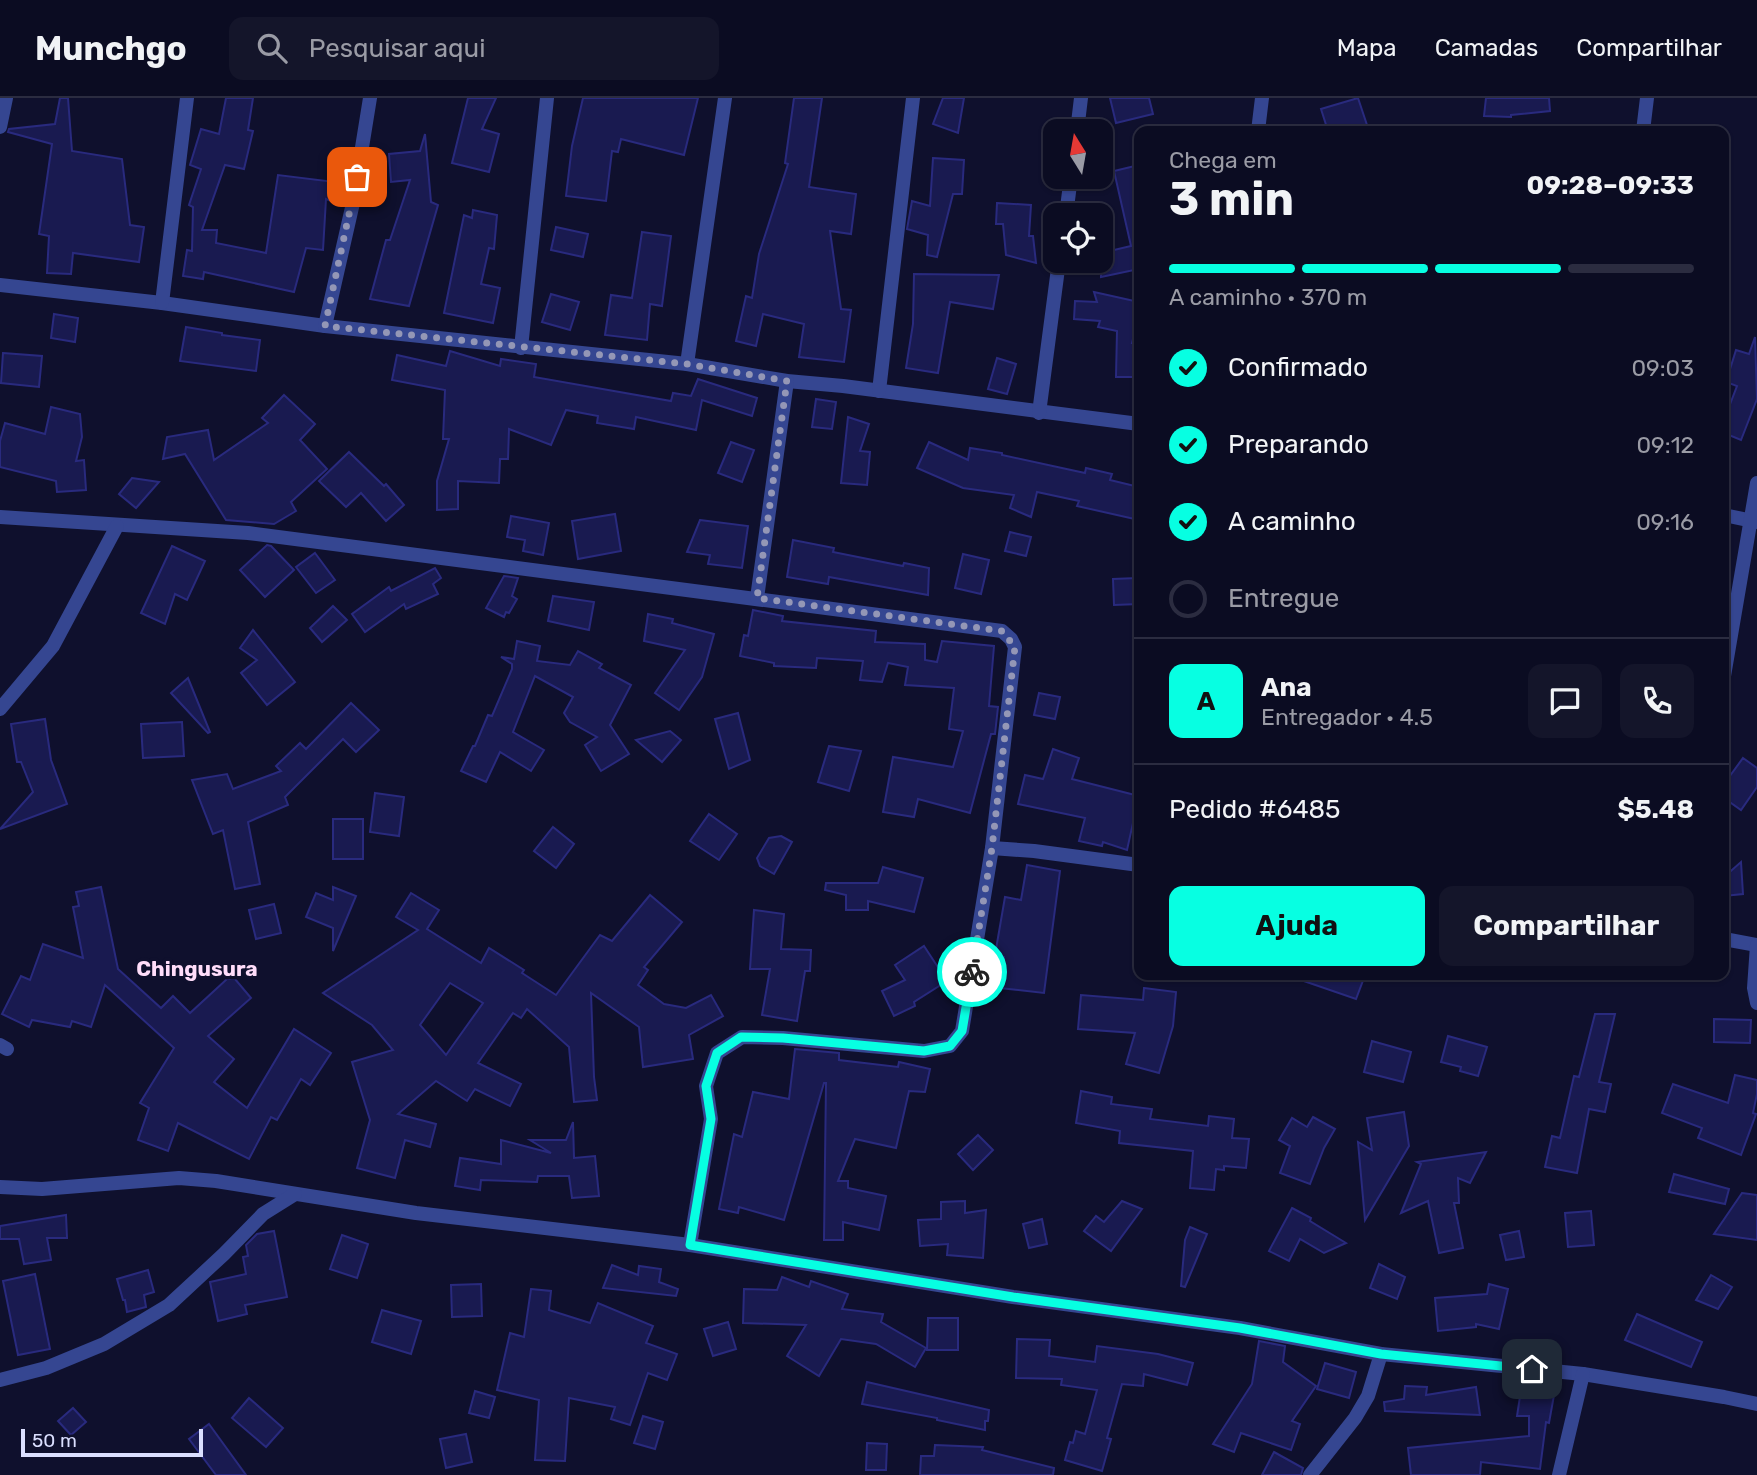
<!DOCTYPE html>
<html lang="pt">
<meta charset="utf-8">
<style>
body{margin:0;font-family:Rubik,sans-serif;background:#14152a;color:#f1f3f6;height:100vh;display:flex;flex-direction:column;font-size:26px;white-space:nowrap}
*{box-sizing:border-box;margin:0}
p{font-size:23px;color:#9a9ba5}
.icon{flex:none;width:38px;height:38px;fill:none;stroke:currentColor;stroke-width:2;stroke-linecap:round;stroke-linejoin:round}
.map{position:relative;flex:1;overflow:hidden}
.drawer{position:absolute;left:1134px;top:28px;width:595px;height:854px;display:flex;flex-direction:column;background:#0b0c22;border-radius:14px;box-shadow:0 2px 5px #0004,0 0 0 2px #2b2c40}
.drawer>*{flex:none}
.needle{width:46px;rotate:349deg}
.fabs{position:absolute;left:1043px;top:21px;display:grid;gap:14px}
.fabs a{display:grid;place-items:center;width:70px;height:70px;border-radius:14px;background:#0b0c22;box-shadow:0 2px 5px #0004,0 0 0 2px #2b2c40;font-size:35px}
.scale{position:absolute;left:21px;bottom:18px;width:182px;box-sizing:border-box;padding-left:7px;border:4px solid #dbdfff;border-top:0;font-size:19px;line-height:24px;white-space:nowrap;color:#dbdfff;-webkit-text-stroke:5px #0f102d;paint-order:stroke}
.pin{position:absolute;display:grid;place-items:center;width:60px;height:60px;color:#fff;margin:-30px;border-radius:14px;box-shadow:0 4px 10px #0006}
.courier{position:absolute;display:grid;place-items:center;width:70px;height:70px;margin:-35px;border:5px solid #07ffe2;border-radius:50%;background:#fff;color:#222;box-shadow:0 2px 9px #0007}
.overview em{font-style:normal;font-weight:700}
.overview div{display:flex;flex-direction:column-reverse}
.overview{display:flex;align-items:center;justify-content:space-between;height:119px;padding:0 35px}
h1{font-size:46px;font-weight:700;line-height:52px}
.bar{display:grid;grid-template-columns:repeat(4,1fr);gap:10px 7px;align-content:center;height:84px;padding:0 35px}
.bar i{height:9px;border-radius:5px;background:#2b2c40}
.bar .current{background:#07ffe2}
.bar p{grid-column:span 4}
.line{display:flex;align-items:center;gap:18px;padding:0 35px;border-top:2px solid #2b2c40}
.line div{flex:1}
.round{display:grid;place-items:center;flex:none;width:74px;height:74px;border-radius:14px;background:#14152a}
ol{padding:0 35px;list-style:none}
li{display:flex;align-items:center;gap:21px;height:77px}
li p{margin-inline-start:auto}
li .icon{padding:7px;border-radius:50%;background:#07ffe2;color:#111;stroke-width:4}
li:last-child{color:#9a9ba5}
li i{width:38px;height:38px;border:4px solid #2b2c40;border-radius:50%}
.primary-button{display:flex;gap:14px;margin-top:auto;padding:14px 35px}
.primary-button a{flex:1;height:80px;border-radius:14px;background:#07ffe2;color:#111;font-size:28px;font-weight:700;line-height:80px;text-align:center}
.primary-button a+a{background:#14152a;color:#f1f3f6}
header{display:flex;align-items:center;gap:42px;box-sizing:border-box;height:98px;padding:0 35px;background:#0b0c22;border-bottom:2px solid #2b2c40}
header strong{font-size:33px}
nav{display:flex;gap:38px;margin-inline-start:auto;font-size:24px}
.search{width:490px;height:63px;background:#14152a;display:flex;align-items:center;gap:18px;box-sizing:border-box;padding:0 24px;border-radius:14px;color:#9a9ba5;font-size:26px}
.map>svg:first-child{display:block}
.building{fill:#191a50;stroke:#292a7e;stroke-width:2;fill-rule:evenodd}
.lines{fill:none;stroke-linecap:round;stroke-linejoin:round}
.street{stroke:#354691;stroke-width:14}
.done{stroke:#9497b6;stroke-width:7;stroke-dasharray:0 12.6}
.route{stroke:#07ffe2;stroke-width:9}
.labels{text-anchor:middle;stroke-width:7;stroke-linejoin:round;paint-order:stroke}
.neighbourhood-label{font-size:21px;font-weight:bold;fill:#ffddfa;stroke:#0f102d}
</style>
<header>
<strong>Munchgo</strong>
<div class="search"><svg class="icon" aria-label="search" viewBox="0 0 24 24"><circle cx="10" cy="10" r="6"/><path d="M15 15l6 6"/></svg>Pesquisar aqui</div>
<nav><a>Mapa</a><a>Camadas</a><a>Compartilhar</a></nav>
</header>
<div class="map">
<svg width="1757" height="1377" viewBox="0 0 1757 1377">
<rect width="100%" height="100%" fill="#0f102d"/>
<!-- building -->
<g class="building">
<path d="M60 0H68L72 53 122 61 130 127 144 129 139 164 73 155 71 176 47 175 49 138 39 136 52 46 8 34 9 31 55 26Z"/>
<path d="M226 0H253L248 32 253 33 244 71 225 67 202 132H217L216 145 266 155 278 77 335 84 331 103 326 101 323 152 306 150 294 194 204 174 203 181 183 178 187 152 192 153 193 109 189 107 201 71 190 67 201 31 219 36Z"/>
<path d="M468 0H496L482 31 499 36 489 74 452 65Z"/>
<path d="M583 0H698L684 57 621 41 618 54 612 53 606 103 566 98 572 48Z"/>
<path d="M794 0H822L809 89 856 96 851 136 830 133 841 211 851 212 844 264 799 259 804 226 763 216 756 248 736 243 746 198 752 200 759 156 788 66 785 65Z"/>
<path d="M943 0H964L958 35 933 26Z"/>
<path d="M1110 0H1149L1153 16 1116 25Z"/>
<path d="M1358 0 1367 27 1346 33H1328L1321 11Z"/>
<path d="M1486 0H1549L1550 13 1511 17V19L1484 18Z"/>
<path d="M425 36 431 104 438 107 409 208 370 201 386 142H390L410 82 391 84 389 56 420 53Z"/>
<path d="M933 60 964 62 962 96H953L937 159 927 157 928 137 907 131 912 103 930 108Z"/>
<path d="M1139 67V171L1101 179V155L1131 148 1114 73Z"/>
<path d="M997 105 1031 107 1029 138H1033L1036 165 1006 157 1003 126H996Z"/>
<path d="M473 112 497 117 494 151 489 150 481 186 500 190 493 225 444 215 464 117 472 120Z"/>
<path d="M556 129 588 136 583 159 551 152Z"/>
<path d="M642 134 671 138 662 208 650 206 647 242 605 237 611 197 632 200Z"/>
<path d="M914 176 999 177 993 211 950 204 938 275 906 270 913 226Z"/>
<path d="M1094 194 1139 204V225H1137L1132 245H1139V279H1116L1117 233 1098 229 1100 223 1074 221 1075 203 1097 204Z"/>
<path d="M551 196 579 204 570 232 542 224Z"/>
<path d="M54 216 78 220 75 244 51 240Z"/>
<path d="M186 229 222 235V237L260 242 256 273 180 263Z"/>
<path d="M1755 239 1757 301 1741 342 1724 335V322L1737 288 1726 284 1736 252 1749 256Z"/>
<path d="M450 253 500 268 501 261 536 266 534 279 671 303 673 295 691 298 698 281 757 300 752 318 702 302 696 332 636 319 634 331 597 325 598 318 566 312 551 347 509 331 508 361H500L499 385 458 383V411L437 412V383L449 341H443L445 292 392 282 397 257 446 268Z"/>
<path d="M3 255 42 258 39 289 1 285Z"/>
<path d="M997 260 1016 266 1007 296 988 291Z"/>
<path d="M284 297 315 326 300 342 327 371 291 404 296 413 274 426 226 422 185 356 163 361 167 339 208 332 214 362 268 325 262 320Z"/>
<path d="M816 301 836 304 832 331 812 329Z"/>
<path d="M51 309 80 316 82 339 76 363 84 362 86 392 57 394 56 383 0 369V343L5 325 45 336Z"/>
<path d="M848 319 869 326 860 353 870 354 867 387 841 385Z"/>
<path d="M731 344 754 352 742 384 718 375Z"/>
<path d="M929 344 968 362 970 350 1002 355V357L1085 375 1086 370 1112 376 1110 382 1139 389V422L1077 408 1079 403 1037 394 1031 419 1010 410 1014 397 963 390 917 370Z"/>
<path d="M349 354 384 388 386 386 404 407 386 423 361 395 346 409 319 383Z"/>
<path d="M132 380 159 384 136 410 119 396Z"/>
<path d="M615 416 621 453 578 461 572 423Z"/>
<path d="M511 418 549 425 543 457 523 453 525 442 507 439Z"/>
<path d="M700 422 748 428 742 470 708 466 710 457 687 454Z"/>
<path d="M1010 434 1031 439 1026 458 1005 453Z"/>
<path d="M793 442 834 450 833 454 903 468 904 465 929 470 928 497 829 479 828 486 787 479Z"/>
<path d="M267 447 271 448 294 472 265 499 240 472Z"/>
<path d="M172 448 205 463 187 502 175 496 165 526 141 515Z"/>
<path d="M315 455 335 482 316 495 296 469Z"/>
<path d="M963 456 989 462 981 496 955 490Z"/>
<path d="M435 470 441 480 433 486 438 496 406 511 404 506 365 534 352 516 389 489 391 493Z"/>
<path d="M504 478 518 480 512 498 517 501 509 515 506 514 504 519 486 510Z"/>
<path d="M1137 480 1139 506 1114 507 1113 481Z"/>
<path d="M553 498 594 504 589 532 548 523Z"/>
<path d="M333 508 347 522 322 544 310 530Z"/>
<path d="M753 512 783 518 782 523 876 533 875 544 925 546V562L937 564 942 543 994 548 989 608 998 609 995 636H991L970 715 918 701 914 719 883 714 893 659 953 669 963 633 949 631 954 590 905 587 908 569 888 565 882 584 860 582 863 563 817 560 816 570 774 568V565L740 558 744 537 748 538Z"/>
<path d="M648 516 673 521 672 525 714 536 702 579 679 612 655 595 685 552 644 543Z"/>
<path d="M253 532 295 584 267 607 241 575 257 562 240 550Z"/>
<path d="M517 543 540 548 537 563 570 567 578 553 602 566 599 570 631 587 610 627 629 656 601 673 585 647 597 639 570 624 564 615 573 599 535 578 513 634 544 652 531 673 500 654 486 684 461 673 473 648H475L488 617 492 618 512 571V566L501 559 514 561Z"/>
<path d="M188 580 210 634 208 635 171 595Z"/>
<path d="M1039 595 1060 599 1055 621 1034 617Z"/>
<path d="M351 605 379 632 356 654 343 641 285 699 288 707 248 724 260 786 235 791 223 732 213 736 192 682 227 676 233 691 281 673 276 668 300 645 306 651Z"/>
<path d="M738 615 750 662 729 671 715 621Z"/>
<path d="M45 621 51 662 67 706 0 731 33 694 21 664H17L11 626Z"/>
<path d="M182 624 184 658 143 660 141 626Z"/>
<path d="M670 633 681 642 662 664 636 642Z"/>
<path d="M829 648 861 653 849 693 818 684Z"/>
<path d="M1053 651 1079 660 1072 681 1139 698 1127 752 1103 744 1102 748 1079 743 1085 720 1018 706 1025 677 1043 681Z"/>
<path d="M1743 660 1757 670V689L1741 712 1724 700V686Z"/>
<path d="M375 695 404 699 399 738 370 734Z"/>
<path d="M709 716 737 736 719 762 690 743Z"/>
<rect x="333" y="721" width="30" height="40"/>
<path d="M553 729 574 746 556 770 534 753Z"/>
<path d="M781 738 792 744 774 776 760 768 757 760 769 740Z"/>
<path d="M1741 764 1743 796 1724 798V779Z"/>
<path d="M1027 767 1060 773 1044 895 1000 890 1004 859 995 857 1005 799 1021 802Z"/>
<path d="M883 769 923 780 914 814 868 803V812H846V797L825 792 826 785H878Z"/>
<path d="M101 789 118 871 161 910 173 898 190 915 227 881H235L251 900 208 938 234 961 214 984 247 1010 294 931 331 955 310 987 301 981 277 1022 271 1019 249 1061 178 1025 168 1053 138 1042 149 1010 140 1005 174 950 105 887 91 929 72 923 70 929 32 922 29 929 2 916 21 878 30 882 43 846 83 860 73 809 79 808 76 794Z"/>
<path d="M333 789 356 798 333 853V830L306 819 316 795 333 802Z"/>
<path d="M411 795 439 812 427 831 481 865 489 850 524 872 522 875 556 897 600 837 612 843 650 797 682 824 644 869 648 872 638 887 664 906 686 910 711 897 723 918 689 937 693 961 643 969 639 929 591 895 594 979 597 1002 574 1004 569 949 527 911 521 920 513 915 478 965 521 986 510 1008 475 991 467 1003 436 983 398 1016 436 1026 430 1049 405 1042 395 1080 357 1070 370 1022 352 964 393 952 372 927 323 895 418 832 396 819ZM450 885 483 905 446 957 420 927Z"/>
<path d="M274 806 281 835 256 841 249 812Z"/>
<path d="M754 812 784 816 781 851 811 852 810 873H805L797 923 762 917 770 871H750Z"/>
<path d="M924 848 947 883 914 904 915 908 894 918 882 893 905 882 895 867Z"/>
<path d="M1295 877H1353L1364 880 1356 901 1295 880Z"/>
<path d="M1144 890 1176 894 1173 928 1159 975 1126 966 1135 935 1078 931 1081 897 1143 902Z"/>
<path d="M1595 916H1615L1599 984 1611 986 1605 1014 1589 1011 1577 1075 1545 1069 1552 1038 1560 1040 1574 978 1579 979Z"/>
<path d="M1714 921 1751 922 1750 945 1714 944Z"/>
<path d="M1448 938 1487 949 1478 978 1460 973 1461 969 1441 964Z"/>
<path d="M1372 943 1411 954 1403 984 1364 974Z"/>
<path d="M795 951 839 955V962L898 969 899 964 930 971 925 994 909 993 896 1050 855 1041 838 1083H848V1090L886 1098 879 1132 843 1124V1142H824L826 985H824L784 1122 739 1109 738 1115 719 1111 734 1036 742 1039 753 994 789 1001Z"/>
<path d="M1735 977 1757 982V996L1753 1015 1756 1016 1741 1057 1698 1040 1702 1030 1662 1015 1673 986 1728 1005Z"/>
<path d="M1081 993 1112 999 1111 1006 1152 1011 1150 1021 1208 1028 1209 1018 1234 1021 1232 1040 1249 1041 1246 1070 1224 1068V1072L1216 1071 1214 1092 1190 1090 1193 1053 1119 1045 1120 1033 1076 1025Z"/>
<path d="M1404 1014 1409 1048 1365 1122 1358 1044 1372 1052 1367 1020Z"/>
<path d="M1313 1019 1335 1031 1324 1050 1310 1086 1280 1075 1290 1048 1279 1042 1292 1020 1307 1029Z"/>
<path d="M573 1024 574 1060 595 1058 599 1098 572 1100 569 1078H538L537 1084 481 1082 480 1092 455 1088 460 1060 501 1066V1042L551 1055 530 1042H566Z"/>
<path d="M978 1037 993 1052 973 1072 958 1056Z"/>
<path d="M1486 1054 1470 1085 1458 1080 1459 1105H1454L1463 1150 1439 1155 1428 1103 1401 1115 1421 1066 1417 1064Z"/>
<path d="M1674 1076 1729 1091 1725 1106 1669 1094Z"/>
<path d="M1742 1095 1757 1097V1142L1714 1136Z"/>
<path d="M965 1103V1115L986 1112 983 1160 947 1157 948 1146 920 1148 918 1122 941 1121V1104Z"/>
<path d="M1122 1103 1142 1111 1111 1153 1084 1133 1096 1118 1104 1124Z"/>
<path d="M1292 1110 1311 1120 1310 1123 1346 1145 1324 1155 1300 1141 1289 1163 1269 1153Z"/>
<path d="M1591 1113 1594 1147 1568 1149 1565 1115Z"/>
<path d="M66 1117 67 1140H47L51 1162 24 1166 19 1141H0V1128Z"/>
<path d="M1042 1121 1047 1146 1029 1150 1023 1126Z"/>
<path d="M1190 1129 1207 1136 1185 1189 1181 1188 1185 1142Z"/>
<path d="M274 1133 287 1199 245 1207 247 1216 218 1223 210 1184 246 1176 243 1159 248 1158 246 1147 257 1136Z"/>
<path d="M1519 1133 1524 1159 1506 1162 1500 1137Z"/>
<path d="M342 1137 368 1146 357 1180 330 1171Z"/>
<path d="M1379 1166 1405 1179 1397 1201 1370 1190Z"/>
<path d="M612 1167 638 1177 639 1168 661 1171 659 1184 678 1191 676 1198 603 1190Z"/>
<path d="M148 1172 154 1194 144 1197 146 1209 127 1214 125 1202H123L117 1181Z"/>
<path d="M35 1176 50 1251 18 1257 3 1183Z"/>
<path d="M1711 1177 1732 1189 1718 1211 1696 1202Z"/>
<path d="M782 1179 809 1189 811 1183 848 1196 842 1211 883 1216 881 1224 926 1250 915 1269 876 1246 841 1241 819 1278 787 1258 806 1227 743 1225 744 1191 777 1192Z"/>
<path d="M481 1186 482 1218 452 1219 451 1187Z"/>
<path d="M1489 1186 1508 1191 1499 1231 1476 1226V1229L1438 1233 1435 1200 1487 1196Z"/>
<path d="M531 1191 551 1193 549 1212 590 1225 598 1205 653 1228 646 1245 677 1256 667 1282 648 1275 630 1327 611 1321 615 1309 569 1300 565 1363 535 1362 539 1302 497 1292 510 1235 524 1239Z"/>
<path d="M382 1212 421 1223 411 1256 372 1244Z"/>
<path d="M1637 1216 1702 1244 1691 1269 1625 1242Z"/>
<path d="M928 1220H958V1252H927Z"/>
<path d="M728 1224 736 1251 713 1258 704 1231Z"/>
<path d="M1017 1241 1050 1242 1049 1258 1095 1264 1097 1248 1158 1256 1193 1265 1187 1287 1144 1276 1143 1288 1122 1286 1107 1340 1111 1341 1102 1373 1065 1362 1070 1344 1073 1345 1076 1333 1085 1336 1097 1292 1061 1287 1062 1281 1016 1280Z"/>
<path d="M1259 1243 1285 1248 1283 1264 1316 1288 1292 1323 1300 1326 1291 1352 1241 1335 1234 1354 1213 1346 1252 1286Z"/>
<path d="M1325 1265 1356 1274 1349 1300 1317 1291Z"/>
<path d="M867 1284 989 1312 988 1323H985V1332L937 1322V1320L862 1306Z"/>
<path d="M1405 1288 1427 1289 1426 1297 1476 1289 1480 1317 1385 1313 1384 1304 1404 1301Z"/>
<path d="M1521 1292 1554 1297 1549 1325 1546 1324 1540 1371 1481 1364 1480 1377H1411L1408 1350 1529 1338V1318H1517Z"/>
<path d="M475 1293 495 1299 489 1320 469 1315Z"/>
<path d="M249 1300 283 1330 266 1349 232 1320Z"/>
<path d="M73 1310 86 1324 71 1337 58 1323Z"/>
<path d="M643 1318 663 1324 655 1351 634 1345Z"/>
<path d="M209 1326 246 1377H216L189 1341Z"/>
<path d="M466 1336 472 1364 446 1370 440 1341Z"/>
<path d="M867 1345 887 1346 886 1372H866Z"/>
<path d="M935 1347 983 1349 982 1352 1054 1370 1053 1377H920L921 1358H934Z"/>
<path d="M1274 1354 1303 1370 1301 1377H1262Z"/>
</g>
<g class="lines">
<!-- street -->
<g class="street">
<path d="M0 29 6 0"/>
<path d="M1077 33 1081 0"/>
<path d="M1258 33 1262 0"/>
<path d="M1643 33 1647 0"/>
<path d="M1066 117 1071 79"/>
<path d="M0 187 162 205 325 228 687 266 787 283 843 288 1139 326"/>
<path d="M162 205 187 0"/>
<path d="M325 228 353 105 370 0"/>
<path d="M521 250 547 0"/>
<path d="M687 266 725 0"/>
<path d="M879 293 913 0"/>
<path d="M1039 315 1059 163"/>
<path d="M1724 417 1757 424"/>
<path d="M0 419 248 435 1002 533 1011 541 1015 549 992 750"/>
<path d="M757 500 787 283"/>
<path d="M1724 578 1757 385"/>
<path d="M0 611 53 548 117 428"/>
<path d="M1724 841 1757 847"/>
<path d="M1757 847 1754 890 1757 905"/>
<path d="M0 947 7 951"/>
<path d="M0 1089 42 1091 179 1080 216 1083 416 1115 690 1147 1013 1199 1240 1230 1381 1256 1583 1276 1724 1299 1757 1306"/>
<path d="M690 1147 711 1021 706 988 717 955 742 939 783 940 924 953 950 948 962 933 992 750 1034 753 1139 767"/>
<path d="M0 1282 46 1270 104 1246 169 1207 224 1156 263 1116 295 1096"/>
<path d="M1310 1377 1355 1320 1368 1298 1381 1256"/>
<path d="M1559 1377 1583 1276"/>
</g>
</g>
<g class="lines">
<!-- done -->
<path class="done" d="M357 79 325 228 687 266 787 283 757 500 1002 533 1015 549 992 750 972 874"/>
<!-- route -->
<path class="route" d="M972 874 962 933 950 948 924 953 783 940 741 939 717 955 706 988 711 1021 690 1147 1013 1199 1240 1230 1381 1256 1532 1271"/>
</g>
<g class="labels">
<!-- neighbourhood labels -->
<g class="neighbourhood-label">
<text x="197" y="878">Chingusura</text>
</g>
</g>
</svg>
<div class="fabs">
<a><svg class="needle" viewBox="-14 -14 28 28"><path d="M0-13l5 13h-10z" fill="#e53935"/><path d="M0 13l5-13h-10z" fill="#9a9ba5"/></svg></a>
<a><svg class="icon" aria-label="locate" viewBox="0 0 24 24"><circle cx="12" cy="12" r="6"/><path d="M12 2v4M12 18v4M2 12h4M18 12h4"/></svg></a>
</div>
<div class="scale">50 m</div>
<div class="pin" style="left:357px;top:79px;background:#ea580c"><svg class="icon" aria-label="bag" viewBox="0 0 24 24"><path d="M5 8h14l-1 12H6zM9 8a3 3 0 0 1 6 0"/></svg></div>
<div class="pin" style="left:1532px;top:1271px;background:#1f2937"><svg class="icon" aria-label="home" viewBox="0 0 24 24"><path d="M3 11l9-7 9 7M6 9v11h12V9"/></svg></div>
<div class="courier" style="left:972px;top:874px"><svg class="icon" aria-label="bike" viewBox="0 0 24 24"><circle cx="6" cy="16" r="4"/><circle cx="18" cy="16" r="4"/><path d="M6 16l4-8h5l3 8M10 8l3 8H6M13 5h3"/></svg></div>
<section class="drawer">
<div class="overview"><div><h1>3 min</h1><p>Chega em</p></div><em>09:28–09:33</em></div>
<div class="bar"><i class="current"></i><i class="current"></i><i class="current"></i><i></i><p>A caminho · 370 m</p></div>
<ol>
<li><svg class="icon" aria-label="check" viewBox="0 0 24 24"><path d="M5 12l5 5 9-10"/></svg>Confirmado<p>09:03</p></li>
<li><svg class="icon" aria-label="check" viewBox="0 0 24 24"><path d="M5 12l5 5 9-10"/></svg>Preparando<p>09:12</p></li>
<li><svg class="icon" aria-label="check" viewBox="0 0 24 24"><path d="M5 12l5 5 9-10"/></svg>A caminho<p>09:16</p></li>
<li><i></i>Entregue</li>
</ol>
<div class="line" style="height:126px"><b class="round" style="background:#07ffe2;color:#111">A</b><div><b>Ana</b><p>Entregador · 4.5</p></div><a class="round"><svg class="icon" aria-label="chat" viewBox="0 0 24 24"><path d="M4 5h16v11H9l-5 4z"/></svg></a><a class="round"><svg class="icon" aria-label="phone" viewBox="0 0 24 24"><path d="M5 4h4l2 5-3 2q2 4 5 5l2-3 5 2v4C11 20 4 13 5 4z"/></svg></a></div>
<div class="line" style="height:91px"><div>Pedido #6485</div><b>$5.48</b></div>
<div class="primary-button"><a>Ajuda</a><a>Compartilhar</a></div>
</section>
</div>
